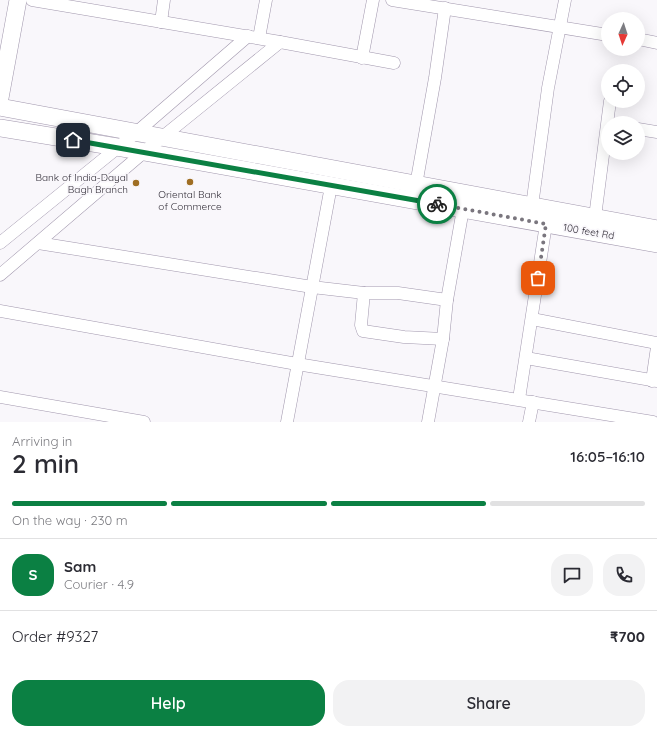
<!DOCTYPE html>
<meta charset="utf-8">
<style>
body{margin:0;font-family:Quicksand,sans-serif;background:#f2f2f3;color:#2b2b33;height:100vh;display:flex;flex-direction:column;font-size:15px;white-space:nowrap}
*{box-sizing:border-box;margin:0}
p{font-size:13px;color:#7c7c81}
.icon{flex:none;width:22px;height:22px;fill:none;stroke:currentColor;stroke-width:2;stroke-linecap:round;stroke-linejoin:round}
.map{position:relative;height:422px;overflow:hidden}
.side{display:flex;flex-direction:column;background:#fff;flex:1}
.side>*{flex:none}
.needle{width:26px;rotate:183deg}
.buttons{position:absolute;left:601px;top:12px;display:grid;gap:8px}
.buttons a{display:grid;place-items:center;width:44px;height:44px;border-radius:50%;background:#fff;box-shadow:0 4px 16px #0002;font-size:20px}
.pin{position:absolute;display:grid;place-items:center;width:34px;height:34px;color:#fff;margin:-17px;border-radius:8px;box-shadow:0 2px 6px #0006}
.courier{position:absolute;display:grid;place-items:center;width:40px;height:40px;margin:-20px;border:3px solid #0b8043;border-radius:50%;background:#fff;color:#222;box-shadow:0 1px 5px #0007}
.head em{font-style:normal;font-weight:600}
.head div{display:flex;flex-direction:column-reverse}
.head{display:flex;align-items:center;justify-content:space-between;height:68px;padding:0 12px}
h1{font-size:26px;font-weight:600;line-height:30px}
.bar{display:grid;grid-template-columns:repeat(4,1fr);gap:6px 4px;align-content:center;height:48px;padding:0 12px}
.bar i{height:5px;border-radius:3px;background:#e1e1e2}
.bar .current{background:#0b8043}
.bar p{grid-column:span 4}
.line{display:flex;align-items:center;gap:10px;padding:0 12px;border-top:1px solid #e1e1e2}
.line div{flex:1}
.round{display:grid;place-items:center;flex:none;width:42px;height:42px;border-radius:16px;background:#f2f2f3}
.cta{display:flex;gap:8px;margin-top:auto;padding:8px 12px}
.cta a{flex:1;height:46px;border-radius:16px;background:#0b8043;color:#fff;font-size:16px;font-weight:600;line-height:46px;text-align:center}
.cta a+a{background:#f2f2f3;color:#2b2b33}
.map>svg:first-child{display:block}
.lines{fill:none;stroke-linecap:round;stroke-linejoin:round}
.street-casing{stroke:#a197ad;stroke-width:13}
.secondary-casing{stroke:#a197ad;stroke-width:18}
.street{stroke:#fff;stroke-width:12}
.secondary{stroke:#fff;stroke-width:17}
.done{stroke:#7a767e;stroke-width:4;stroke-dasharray:0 7.2}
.route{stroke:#0b8043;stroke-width:5}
.poi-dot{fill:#9f6e23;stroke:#f9f7fb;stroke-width:1.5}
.labels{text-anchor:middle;stroke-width:3.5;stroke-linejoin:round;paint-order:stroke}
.poi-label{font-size:10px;fill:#35313b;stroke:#f9f7fb;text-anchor:end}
.street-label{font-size:10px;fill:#35313b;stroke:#f9f7fb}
</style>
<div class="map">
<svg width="657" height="422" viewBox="0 0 657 422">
<rect width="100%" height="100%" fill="#f9f7fb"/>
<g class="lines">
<!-- street casing -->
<g class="street-casing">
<g id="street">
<path d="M32 0 280 42 394 63"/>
<path d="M392 0 608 35"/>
<path d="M161 22 164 0"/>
<path d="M259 38 266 0"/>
<path d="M638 39 657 43"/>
<path d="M362 58 373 0"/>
<path d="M638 129 657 132"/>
<path d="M416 185 435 78 445 8"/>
<path d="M532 206 548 88 565 0"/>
<path d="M595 217 610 101"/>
<path d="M0 243 137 132 248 36"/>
<path d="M38 243 312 287 364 293H398L447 300"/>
<path d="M0 275 144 152 280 42"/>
<path d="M364 293 361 325 363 331 404 337 443 339"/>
<path d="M0 311 297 364 653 422"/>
<path d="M532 319 657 343"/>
<path d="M526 358 657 381"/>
<path d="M652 381 657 347"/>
<path d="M0 397 144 422"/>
<path d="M519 399 546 224"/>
<path d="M287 422 331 186"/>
<path d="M428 422 443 339 447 300 463 209"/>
<path d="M529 422 533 402"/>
</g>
</g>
<!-- secondary casing -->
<g class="secondary-casing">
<g id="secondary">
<path d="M0 98 18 0"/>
<path d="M0 107 657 229"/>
<path d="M0 128 117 147 657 244"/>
</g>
</g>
<!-- street -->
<use href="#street" class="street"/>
<!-- secondary -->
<use href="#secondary" class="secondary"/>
</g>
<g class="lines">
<!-- done -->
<path class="done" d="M437 204 546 224 538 278"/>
<!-- route -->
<path class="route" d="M73 140 437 204"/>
</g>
<!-- markers -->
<g class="poi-dot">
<circle cx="190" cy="182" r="4"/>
<circle cx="136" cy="183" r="4"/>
</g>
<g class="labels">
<!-- poi labels -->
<g class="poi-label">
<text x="128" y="181">Bank of India-Dayal<tspan x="128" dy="12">Bagh Branch</tspan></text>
<text x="190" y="198" text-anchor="middle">Oriental Bank<tspan x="190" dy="12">of Commerce</tspan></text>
</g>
<!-- street labels -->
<g class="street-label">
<text transform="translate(589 231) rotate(10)" y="4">100 feet Rd</text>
</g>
</g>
</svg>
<div class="buttons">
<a><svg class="needle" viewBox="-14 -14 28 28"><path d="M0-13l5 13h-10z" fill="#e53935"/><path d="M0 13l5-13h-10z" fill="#7c7c81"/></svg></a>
<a><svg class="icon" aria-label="locate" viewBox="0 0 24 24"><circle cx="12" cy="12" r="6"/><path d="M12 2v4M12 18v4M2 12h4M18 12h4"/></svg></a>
<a><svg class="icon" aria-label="layers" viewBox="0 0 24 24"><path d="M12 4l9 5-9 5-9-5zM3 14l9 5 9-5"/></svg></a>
</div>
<div class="pin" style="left:538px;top:278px;background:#ea580c"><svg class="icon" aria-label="bag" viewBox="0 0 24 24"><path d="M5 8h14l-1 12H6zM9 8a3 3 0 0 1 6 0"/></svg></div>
<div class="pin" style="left:73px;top:140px;background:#1f2937"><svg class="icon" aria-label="home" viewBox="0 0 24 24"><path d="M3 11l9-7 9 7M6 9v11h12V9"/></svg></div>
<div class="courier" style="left:437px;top:204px"><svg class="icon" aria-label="bike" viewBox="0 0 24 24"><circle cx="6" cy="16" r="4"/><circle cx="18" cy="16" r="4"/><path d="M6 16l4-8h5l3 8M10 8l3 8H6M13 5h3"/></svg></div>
</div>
<section class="side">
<div class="head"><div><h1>2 min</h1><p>Arriving in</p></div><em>16:05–16:10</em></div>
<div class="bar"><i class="current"></i><i class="current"></i><i class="current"></i><i></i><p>On the way · 230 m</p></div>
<div class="line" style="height:72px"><b class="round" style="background:#0b8043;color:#fff">S</b><div><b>Sam</b><p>Courier · 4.9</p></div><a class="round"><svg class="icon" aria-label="chat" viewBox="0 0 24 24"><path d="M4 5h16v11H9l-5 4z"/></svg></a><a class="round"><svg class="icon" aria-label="phone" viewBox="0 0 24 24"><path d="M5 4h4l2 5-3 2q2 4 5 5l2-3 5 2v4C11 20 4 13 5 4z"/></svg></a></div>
<div class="line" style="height:52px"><div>Order #9327</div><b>₹700</b></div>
<div class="cta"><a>Help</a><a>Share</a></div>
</section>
